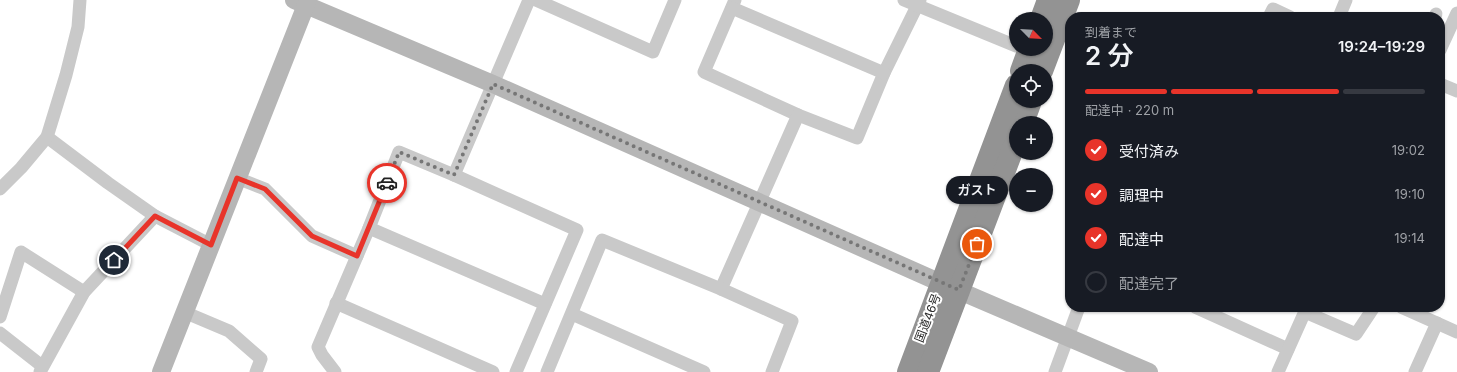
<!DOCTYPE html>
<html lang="ja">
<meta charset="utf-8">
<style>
body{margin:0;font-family:Inter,"Noto Sans JP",sans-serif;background:#242831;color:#f1f3f6;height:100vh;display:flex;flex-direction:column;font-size:15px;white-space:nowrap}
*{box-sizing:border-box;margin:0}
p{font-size:13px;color:#9ea1a6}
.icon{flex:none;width:22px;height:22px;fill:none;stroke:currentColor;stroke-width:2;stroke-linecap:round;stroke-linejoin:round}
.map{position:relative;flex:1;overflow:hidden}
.details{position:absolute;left:1065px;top:12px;width:380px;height:300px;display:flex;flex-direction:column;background:#171b24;border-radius:16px;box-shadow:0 1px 3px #0004}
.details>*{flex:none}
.needle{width:26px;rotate:114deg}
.controls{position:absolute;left:1009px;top:12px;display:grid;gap:8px}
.controls a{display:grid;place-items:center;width:44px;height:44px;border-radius:50%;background:#171b24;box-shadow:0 1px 3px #0004;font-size:20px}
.pin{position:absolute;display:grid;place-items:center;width:34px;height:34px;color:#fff;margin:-17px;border:2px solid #fff;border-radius:50%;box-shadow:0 1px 4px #0007}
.courier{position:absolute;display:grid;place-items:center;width:40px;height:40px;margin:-20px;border:3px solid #e8342a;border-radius:50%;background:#fff;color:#222;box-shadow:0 1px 5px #0007}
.bubble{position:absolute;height:28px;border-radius:14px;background:#171b24;box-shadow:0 1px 3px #0004;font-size:13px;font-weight:600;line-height:28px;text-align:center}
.headline em{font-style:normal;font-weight:600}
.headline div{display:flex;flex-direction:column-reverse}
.headline{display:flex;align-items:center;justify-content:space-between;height:68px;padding:0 20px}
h1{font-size:26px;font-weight:600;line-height:30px}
.bar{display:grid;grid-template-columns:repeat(4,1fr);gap:6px 4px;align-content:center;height:48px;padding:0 20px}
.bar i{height:5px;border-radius:3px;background:#363941}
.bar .active{background:#e8342a}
.bar p{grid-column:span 4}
ol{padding:0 20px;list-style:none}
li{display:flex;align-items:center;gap:12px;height:44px}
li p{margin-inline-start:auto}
li .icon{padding:4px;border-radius:50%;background:#e8342a;color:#fff;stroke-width:4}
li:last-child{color:#9ea1a6}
li i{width:22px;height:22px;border:2px solid #363941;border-radius:50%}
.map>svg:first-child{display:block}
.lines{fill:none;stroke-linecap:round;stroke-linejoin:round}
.street{stroke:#c9c9c9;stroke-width:13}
.secondary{stroke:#b6b6b6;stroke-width:18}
.highway{stroke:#939393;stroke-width:22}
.done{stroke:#767676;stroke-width:4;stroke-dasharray:0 7.2}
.route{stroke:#e8342a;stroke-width:5}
.labels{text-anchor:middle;stroke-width:4;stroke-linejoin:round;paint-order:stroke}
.street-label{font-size:12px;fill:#2c2c2c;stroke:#fff}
</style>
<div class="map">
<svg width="1457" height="372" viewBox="0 0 1457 372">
<rect width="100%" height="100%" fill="#fff"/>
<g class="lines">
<!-- street -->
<g class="street">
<path d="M536 0 653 52 675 0"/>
<path d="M735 0 704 72 798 115 857 138 884 73 920 0"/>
<path d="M904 0 1016 46"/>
<path d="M732 8 884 73"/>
<path d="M1269 17 1273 9 1290 17"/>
<path d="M1339 17 1346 0"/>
<path d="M1435 17 1436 14"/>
<path d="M1440 50 1457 13"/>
<path d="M1440 84 1457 91"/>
<path d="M47 137 108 183 155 216 211 245"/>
<path d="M454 175 529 0"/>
<path d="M237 178 265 189 312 236 357 256"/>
<path d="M0 189 21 168 47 137 66 75 78 27 80 0"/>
<path d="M369 228 545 304"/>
<path d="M721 289 798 115"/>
<path d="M336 303 493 372"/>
<path d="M1195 307 1288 349"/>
<path d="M1401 307 1457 332"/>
<path d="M184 312 229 331 261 359 256 372"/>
<path d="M1305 312 1356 334 1374 307"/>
<path d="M572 314 704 372"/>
<path d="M0 317 21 252 84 292"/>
<path d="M0 333 42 366"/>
<path d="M40 372 84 292 155 216"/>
<path d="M335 372 322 355 318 347 369 228 399 152 454 175 577 230 516 372"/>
<path d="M547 372 602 240 721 289 792 321 772 372"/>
<path d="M1055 372 1079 307"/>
<path d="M1278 372 1307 307"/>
<path d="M1415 372 1437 323"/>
</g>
<!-- secondary -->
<g class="secondary">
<path d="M294 0 493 84 941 283 1149 372"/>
<path d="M161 372 308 0"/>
</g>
<!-- highway -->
<g class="highway">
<path d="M1041 19 1048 0"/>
<path d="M1021 71 1029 49"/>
<path d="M1042 71 1069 0"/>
<path d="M1023 123 1031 101"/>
<path d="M908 372 1016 85"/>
<path d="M928 372 1016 141"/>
</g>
</g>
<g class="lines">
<!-- done -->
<path class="done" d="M387 183 399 152 454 175 493 84 959 290 977 244"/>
<!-- route -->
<path class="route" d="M114 260 155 216 211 245 237 178 265 189 312 236 357 256 387 183"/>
</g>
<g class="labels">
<!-- street labels -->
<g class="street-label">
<text transform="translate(928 318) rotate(-69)" y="4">国道46号</text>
</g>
</g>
</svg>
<div class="controls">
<a><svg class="needle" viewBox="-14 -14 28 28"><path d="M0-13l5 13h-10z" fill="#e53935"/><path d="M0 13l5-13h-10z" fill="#9ea1a6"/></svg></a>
<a><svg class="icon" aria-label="locate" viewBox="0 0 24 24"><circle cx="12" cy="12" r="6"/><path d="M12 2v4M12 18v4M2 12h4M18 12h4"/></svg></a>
<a>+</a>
<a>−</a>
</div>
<div class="pin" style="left:977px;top:244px;background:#ea580c"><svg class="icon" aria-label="bag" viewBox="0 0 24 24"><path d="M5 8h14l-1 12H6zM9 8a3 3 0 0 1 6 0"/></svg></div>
<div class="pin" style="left:114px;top:260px;background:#1f2937"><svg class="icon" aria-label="home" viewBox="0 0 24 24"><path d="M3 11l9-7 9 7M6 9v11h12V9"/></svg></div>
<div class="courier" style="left:387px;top:183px"><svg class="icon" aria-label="car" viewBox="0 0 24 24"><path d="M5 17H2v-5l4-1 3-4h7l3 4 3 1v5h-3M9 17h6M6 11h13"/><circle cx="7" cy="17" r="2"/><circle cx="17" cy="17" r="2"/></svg></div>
<div class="bubble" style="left:946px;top:176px;width:62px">ガスト</div>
<section class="details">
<div class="headline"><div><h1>2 分</h1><p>到着まで</p></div><em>19:24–19:29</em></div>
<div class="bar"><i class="active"></i><i class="active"></i><i class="active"></i><i></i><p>配達中 · 220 m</p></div>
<ol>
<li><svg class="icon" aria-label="check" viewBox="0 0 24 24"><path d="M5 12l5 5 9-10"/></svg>受付済み<p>19:02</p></li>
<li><svg class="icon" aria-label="check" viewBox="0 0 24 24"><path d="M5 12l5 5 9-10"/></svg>調理中<p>19:10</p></li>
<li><svg class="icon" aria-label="check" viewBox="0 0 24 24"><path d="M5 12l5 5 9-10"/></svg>配達中<p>19:14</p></li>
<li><i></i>配達完了</li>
</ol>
</section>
</div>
